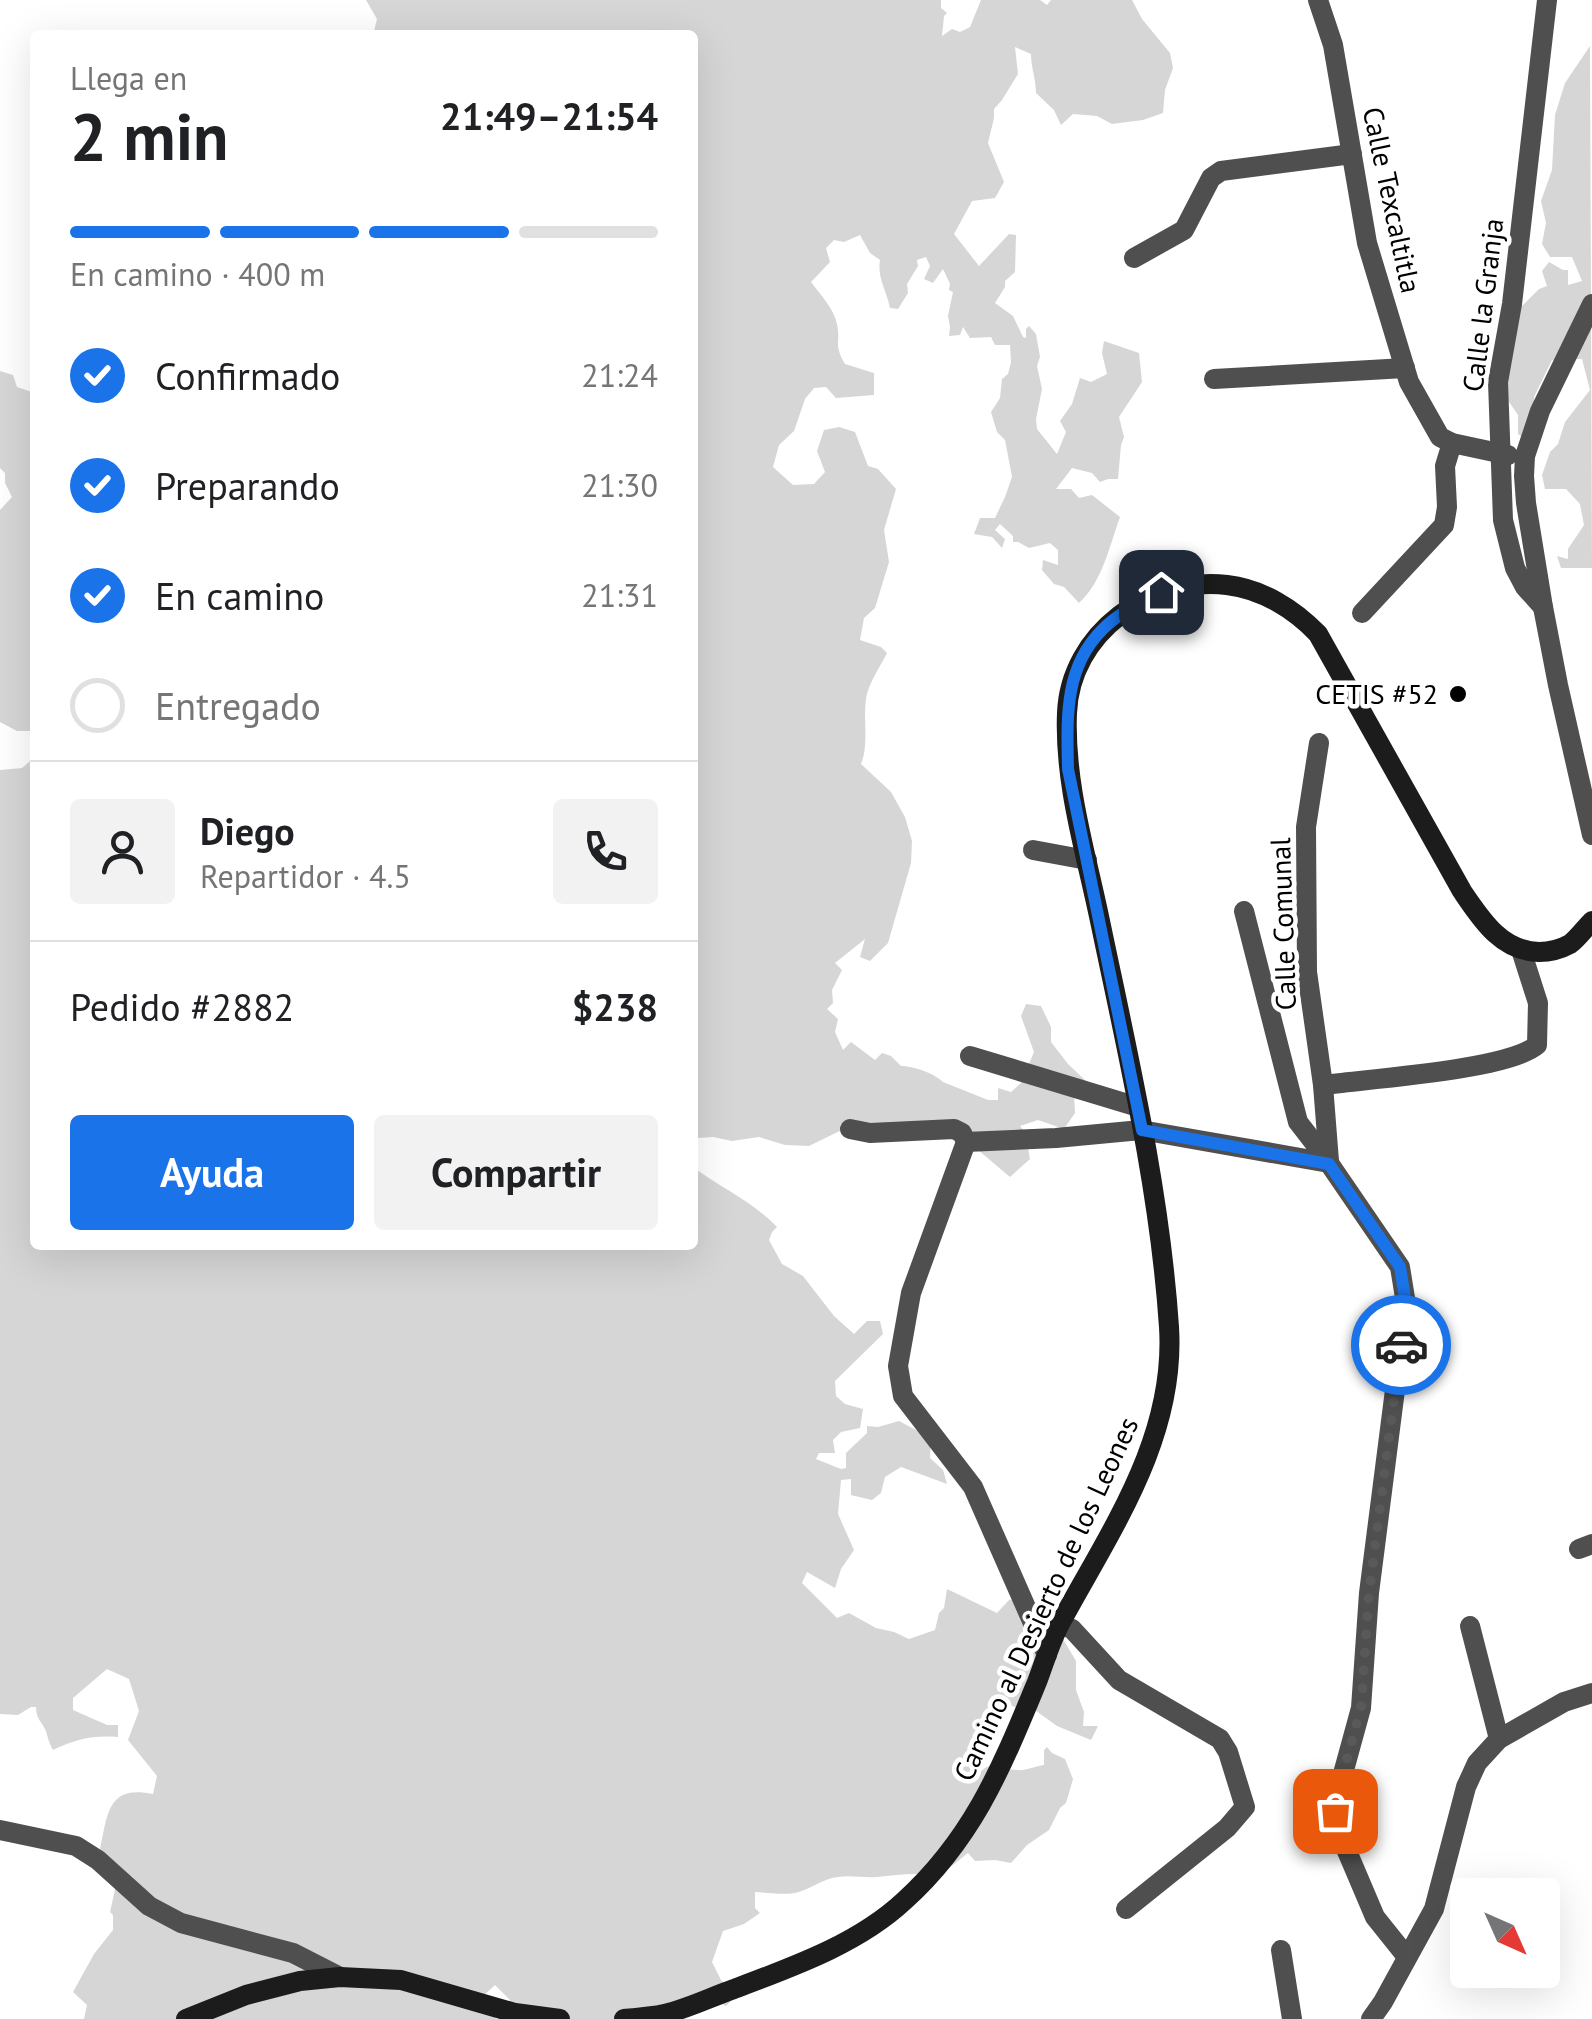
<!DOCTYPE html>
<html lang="es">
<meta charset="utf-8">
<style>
body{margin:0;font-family:"PT Sans",sans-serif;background:#f2f2f2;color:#202124;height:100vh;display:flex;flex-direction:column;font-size:38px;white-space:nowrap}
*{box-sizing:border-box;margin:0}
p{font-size:32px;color:#757577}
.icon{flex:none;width:55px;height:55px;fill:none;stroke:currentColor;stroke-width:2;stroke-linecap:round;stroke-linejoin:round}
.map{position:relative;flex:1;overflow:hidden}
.side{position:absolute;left:30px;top:30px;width:668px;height:1220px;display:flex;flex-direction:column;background:#fff;border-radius:10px;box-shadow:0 10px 40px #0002}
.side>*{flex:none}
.needle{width:65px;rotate:135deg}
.controls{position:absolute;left:1450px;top:1878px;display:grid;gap:20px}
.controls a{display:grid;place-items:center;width:110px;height:110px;border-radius:10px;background:#fff;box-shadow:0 10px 40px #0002;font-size:50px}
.pin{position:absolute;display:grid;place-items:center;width:85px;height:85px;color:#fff;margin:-42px;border-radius:20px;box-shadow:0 5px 15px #0006}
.courier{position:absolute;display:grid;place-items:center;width:100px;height:100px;margin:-50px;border:8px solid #1a73e8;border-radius:50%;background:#fff;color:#222;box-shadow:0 2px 12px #0007}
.overview em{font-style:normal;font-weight:800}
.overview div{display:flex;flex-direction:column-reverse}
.overview{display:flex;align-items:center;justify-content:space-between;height:170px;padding:0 40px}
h1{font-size:65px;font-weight:800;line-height:75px}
.bar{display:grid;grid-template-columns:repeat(4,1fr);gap:15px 10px;align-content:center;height:120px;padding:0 40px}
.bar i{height:12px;border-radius:8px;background:#e0e0e0}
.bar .active{background:#1a73e8}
.bar p{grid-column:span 4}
.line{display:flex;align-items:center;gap:25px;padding:0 40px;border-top:2px solid #e0e0e0}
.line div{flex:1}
.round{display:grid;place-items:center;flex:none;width:105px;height:105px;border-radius:10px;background:#f2f2f2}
ol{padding:0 40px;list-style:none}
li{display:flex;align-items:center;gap:30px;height:110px}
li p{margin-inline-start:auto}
li .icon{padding:10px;border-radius:50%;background:#1a73e8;color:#fff;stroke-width:4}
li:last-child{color:#757577}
li i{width:55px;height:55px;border:5px solid #e0e0e0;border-radius:50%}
.button{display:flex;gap:20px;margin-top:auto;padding:20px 40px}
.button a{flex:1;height:115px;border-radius:10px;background:#1a73e8;color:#fff;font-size:40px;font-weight:800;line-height:115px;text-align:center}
.button a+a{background:#f2f2f2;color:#202124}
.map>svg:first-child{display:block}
.green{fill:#d6d6d6}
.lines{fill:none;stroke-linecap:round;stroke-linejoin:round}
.minor{stroke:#4f4f4f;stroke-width:20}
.tertiary{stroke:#4f4f4f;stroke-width:20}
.secondary{stroke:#1c1c1c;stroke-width:20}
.done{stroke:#595959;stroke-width:10;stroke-dasharray:0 18}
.route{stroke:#1a73e8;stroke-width:12}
.poi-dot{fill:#000;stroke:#fff;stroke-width:4}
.labels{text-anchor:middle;stroke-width:9;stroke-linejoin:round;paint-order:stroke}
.street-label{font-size:28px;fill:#000;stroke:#fff}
.poi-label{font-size:28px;fill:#000;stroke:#fff;text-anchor:end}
</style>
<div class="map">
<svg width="1592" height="2019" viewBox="0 0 1592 2019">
<rect width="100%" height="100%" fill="#fff"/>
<!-- green -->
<g class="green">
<path d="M366 0H941V8L947 13 944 16 942 36 952 29 960 32 970 27 981 0H1040L1047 5 1051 0H1132L1142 19 1170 53 1173 68 1165 90 1163 113 1143 120 1112 124 1097 116 1073 114 1061 125 1054 110 1036 93C1036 79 1031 68 1031 54L1015 47 1018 74 1002 100 994 109V118L988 143 1004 182 995 198 972 201 954 234 979 266 1009 234 1016 235 1015 272 1005 281V287L995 303 1013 316 1023 337 1026 338V329L1029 326 1036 334 1040 357 1037 366 1042 389 1036 419 1037 429 1057 454 1066 432 1060 421 1072 404 1080 378 1091 382 1107 374 1102 353 1104 341 1139 353 1142 382 1119 417 1124 437 1121 445 1118 479H1108L1100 482 1092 473 1072 468 1056 489H1071L1079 498 1092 495 1120 517C1109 547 1103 581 1079 603L1064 587 1054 584 1042 570 1043 560 1058 565V550L1050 543 1029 548 1018 542H1013V536L1000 524 995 530 1005 539 1002 548 992 537 974 534 980 518H995L1005 497 1012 477 1005 440 997 432 991 412 1000 398 1002 379 1008 374 1011 362 1010 345H995L991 337 970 338 963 327 960 335 949 336 950 327 948 316 953 292 949 290 950 284 943 269 933 283 924 279 930 266 926 257 917 260 918 266 907 284 908 293 898 309 890 308C886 289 877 278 880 260L870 253 860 235 844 242 834 240 826 248 830 262 811 282C820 294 834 309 837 324 841 344 833 343 845 364L874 373V395L836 398 826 387 814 388 805 399 794 431 779 445 773 467 793 485 814 484 825 472 817 451 824 430 839 427 855 432 868 466 878 469 896 489 884 530 889 562 875 608 864 618 860 640 881 647 887 653C880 667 868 684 866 699 863 720 869 745 861 764L891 792 905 817 912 841 911 863 888 943 870 961 860 957 865 939 835 963 842 970 832 990 833 1003 827 1009 838 1019 835 1032 843 1050 851 1042 875 1060 882 1053 891 1056 901 1066C913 1066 934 1073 943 1082L988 1100H998V1088L1011 1092 1021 1083 1034 1052 1021 1016 1026 1004 1041 1006 1051 1027V1042L1068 1064 1086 1081 1074 1093 1075 1113 1064 1129 1038 1120 1020 1126 1025 1132 1030 1159 1010 1177 952 1128 854 1124 809 1146 785 1145 759 1137 732 1141 713 1137 698 1138 693 1131 692 35H373L377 19Z"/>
<path d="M1590 46 1592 568H1561L1557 556 1568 559V549L1584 525 1580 504 1566 489H1545L1542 475 1550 452 1558 444 1565 422 1590 390 1582 359 1552 360 1534 397 1535 446 1518 434V415L1507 399 1508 320 1539 289 1547 286 1542 271 1549 262 1563 270H1568V285L1582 281 1572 257H1550L1542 244 1546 223 1541 201 1552 170 1555 115 1565 83Z"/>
<path d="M0 371 13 375 17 387 35 393V733L32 731H17L0 722V510L12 497 5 483V473L0 468Z"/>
<path d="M35 757V1245H692L693 1167C721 1188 752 1201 777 1227L772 1232 769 1240 782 1264 803 1276 834 1316 854 1334 867 1321H880L883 1334 835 1381 836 1396 845 1404 863 1409 860 1428 841 1432 833 1440 835 1453H819L816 1459 841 1469 846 1468V1453L867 1433V1426L878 1427 899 1421 931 1438 930 1458 943 1470 947 1484 901 1467 885 1477 881 1493 872 1500 851 1495V1479L841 1480 838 1514 854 1550 841 1569 835 1588 807 1572 802 1583 837 1618 849 1613 876 1628 894 1632 909 1639 935 1630 939 1613 944 1608 947 1589 997 1613 1009 1600 1024 1597 1040 1615 1060 1625V1634L1076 1661V1690L1084 1712 1083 1726H1098L1091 1740 1057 1726 1032 1708H1018L991 1699 985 1716 990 1738 978 1758V1763L973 1773 976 1776C995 1756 998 1770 1017 1770 1025 1771 1036 1766 1044 1765V1750L1047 1747 1052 1753 1065 1759 1073 1779 1066 1803 1060 1808 1049 1830 1027 1845 1011 1863 995 1860 975 1861 968 1853 939 1876C919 1872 896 1875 877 1877 864 1878 851 1875 838 1877 824 1878 809 1890 795 1893 783 1895 768 1893 755 1892V1908L760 1913 744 1924 723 1931 712 1962 721 1980 737 1995 726 2006 709 1997 653 2019H524L526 2016 495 1985 481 1998 496 2019H84L87 2005 73 1992 94 1954 113 1930V1915L110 1912 118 1876 100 1849C108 1812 108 1785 153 1794L157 1776 128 1740 139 1711 129 1679 107 1669 73 1698V1710L107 1725H118V1737C93 1735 76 1739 53 1750 49 1743 48 1738 46 1731 42 1722 36 1719 36 1707H31L18 1715 0 1714V770L22 768Z"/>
</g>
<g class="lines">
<!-- minor -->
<g class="minor">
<path d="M1318 0 1333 45 1367 243 1409 382 1440 437 1452 443 1508 455"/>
<path d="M1134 258 1184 230 1211 178 1221 171 1352 154"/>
<path d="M1214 379 1405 368"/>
<path d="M1543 607 1525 587 1515 568 1503 520 1498 382 1512 304 1547 0"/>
<path d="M1362 613 1444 525 1447 507 1445 466 1452 443"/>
<path d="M1319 743 1306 827 1307 972 1323 1085 1329 1161"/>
<path d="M1033 850 1087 860"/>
<path d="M1244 911 1298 1122 1322 1153 1400 1267 1406 1304 1369 1593 1361 1708 1338 1792 1335 1811 1338 1830 1375 1917 1407 1957"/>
<path d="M970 1056 1138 1107"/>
<path d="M1323 1085C1368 1079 1508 1070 1537 1045L1538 1003 1521 950"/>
<path d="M850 1129 870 1133 954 1129 962 1133 966 1142 911 1293 898 1366 903 1396 973 1487 1047 1655"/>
<path d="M966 1142 1056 1138 1141 1130 1329 1163"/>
<path d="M1579 1549 1592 1544"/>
<path d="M1060 1624 1072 1629 1119 1680 1220 1739 1228 1752 1245 1807 1227 1828 1126 1909"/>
<path d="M1470 1626 1499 1739"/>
<path d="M0 1830 76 1846 98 1860 149 1906 181 1923 293 1953 340 1977"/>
<path d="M1281 1950 1292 2019"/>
<path d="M1371 2019 1383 2002 1434 1909 1466 1787 1477 1763 1499 1739 1564 1702 1592 1693"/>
</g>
<!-- tertiary -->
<path class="tertiary" d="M1592 304 1540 411 1525 456 1524 476 1526 503 1543 607 1558 685 1592 835"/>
<!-- secondary -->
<g class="secondary">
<path d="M186 2019 246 1995 300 1981 340 1977 401 1980 515 2013 560 2019"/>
<path d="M624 2019C640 2017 657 2017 672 2012 693 2006 714 1996 734 1989 792 1967 858 1944 904 1901 934 1874 961 1839 981 1804 1003 1765 1020 1723 1037 1682 1045 1661 1051 1639 1062 1620 1112 1528 1176 1437 1169 1327 1160 1191 1128 1055 1100 921 1086 853 1064 783 1067 713 1070 633 1150 576 1227 585 1262 589 1294 609 1318 634L1462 891C1481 919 1501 951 1539 952 1549 952 1561 949 1570 944 1578 938 1585 928 1592 921"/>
</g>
</g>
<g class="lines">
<!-- done -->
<path class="done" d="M1335 1811 1338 1792 1361 1708 1369 1593 1401 1345"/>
<!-- route -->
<path class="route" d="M1161 592C1141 603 1118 613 1102 630 1064 668 1067 718 1068 769L1142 1130 1329 1164 1400 1267 1406 1304 1401 1345"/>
</g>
<!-- markers -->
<circle class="poi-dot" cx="1458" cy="694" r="10"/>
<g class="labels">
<!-- street labels -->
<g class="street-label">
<text transform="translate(1392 200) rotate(78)" y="10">Calle Texcaltitla</text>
<text transform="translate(1483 305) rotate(-83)" y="10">Calle la Granja</text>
<text transform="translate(1283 924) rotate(-92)" y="10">Calle Comunal</text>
<text transform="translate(1046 1599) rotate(-65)" y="10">Camino al Desierto de los Leones</text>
</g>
<!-- poi labels -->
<g class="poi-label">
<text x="1438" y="704">CETIS #52</text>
</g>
</g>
</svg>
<div class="controls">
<a><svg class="needle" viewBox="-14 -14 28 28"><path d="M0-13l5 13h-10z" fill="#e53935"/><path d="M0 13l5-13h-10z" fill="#757577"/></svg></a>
</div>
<div class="pin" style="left:1335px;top:1811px;background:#ea580c"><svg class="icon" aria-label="bag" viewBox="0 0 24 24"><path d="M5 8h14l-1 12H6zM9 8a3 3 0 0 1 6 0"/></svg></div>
<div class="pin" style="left:1161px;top:592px;background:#1f2937"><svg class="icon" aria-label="home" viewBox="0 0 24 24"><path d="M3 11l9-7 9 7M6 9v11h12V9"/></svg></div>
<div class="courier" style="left:1401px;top:1345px"><svg class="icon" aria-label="car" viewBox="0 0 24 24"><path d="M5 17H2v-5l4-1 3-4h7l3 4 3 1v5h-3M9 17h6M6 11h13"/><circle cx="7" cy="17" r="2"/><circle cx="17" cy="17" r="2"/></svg></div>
<section class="side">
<div class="overview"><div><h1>2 min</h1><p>Llega en</p></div><em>21:49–21:54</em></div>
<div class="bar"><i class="active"></i><i class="active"></i><i class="active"></i><i></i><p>En camino · 400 m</p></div>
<ol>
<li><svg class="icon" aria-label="check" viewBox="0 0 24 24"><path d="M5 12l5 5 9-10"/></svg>Confirmado<p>21:24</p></li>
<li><svg class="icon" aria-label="check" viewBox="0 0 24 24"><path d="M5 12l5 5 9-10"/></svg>Preparando<p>21:30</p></li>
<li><svg class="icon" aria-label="check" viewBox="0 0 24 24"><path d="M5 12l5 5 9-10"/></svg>En camino<p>21:31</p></li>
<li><i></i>Entregado</li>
</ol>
<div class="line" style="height:180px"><a class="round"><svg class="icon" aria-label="person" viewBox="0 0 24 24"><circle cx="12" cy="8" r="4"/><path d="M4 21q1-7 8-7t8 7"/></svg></a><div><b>Diego</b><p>Repartidor · 4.5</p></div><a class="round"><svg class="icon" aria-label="phone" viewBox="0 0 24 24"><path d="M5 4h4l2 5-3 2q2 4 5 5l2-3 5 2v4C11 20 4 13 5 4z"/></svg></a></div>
<div class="line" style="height:130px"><div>Pedido #2882</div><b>$238</b></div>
<div class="button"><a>Ayuda</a><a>Compartir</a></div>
</section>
</div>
